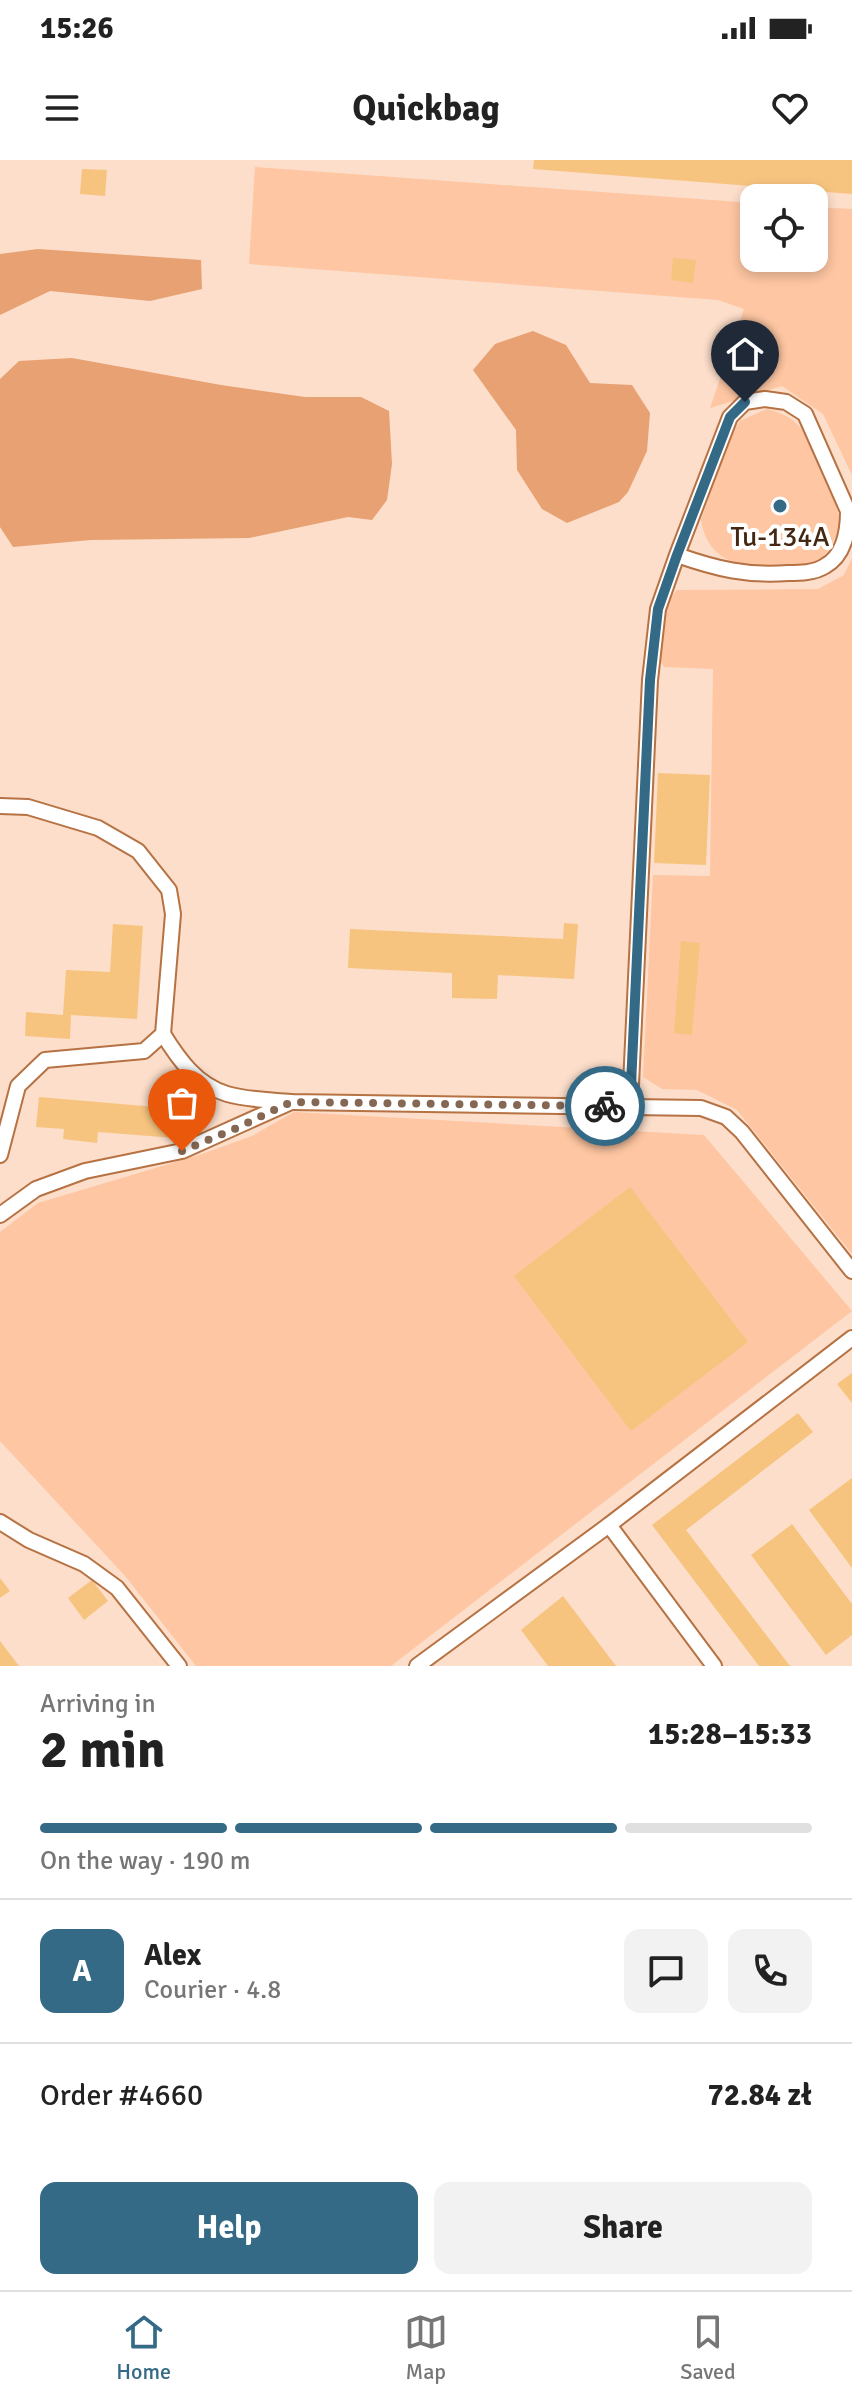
<!DOCTYPE html>
<meta charset="utf-8">
<style>
body{margin:0;font-family:Signika,sans-serif;background:#f2f2f2;color:#222;height:100vh;display:flex;flex-direction:column;font-size:30px;white-space:nowrap}
*{box-sizing:border-box;margin:0}
p{font-size:26px;color:#767676}
.icon{flex:none;width:44px;height:44px;fill:none;stroke:currentColor;stroke-width:2;stroke-linecap:round;stroke-linejoin:round}
.map{position:relative;height:1506px;overflow:hidden}
.drawer{display:flex;flex-direction:column;background:#fff;flex:1}
.drawer>*{flex:none}
.controls{position:absolute;left:740px;top:24px;display:grid;gap:16px}
.controls a{display:grid;place-items:center;width:88px;height:88px;border-radius:16px;background:#fff;box-shadow:0 4px 12px #0003;font-size:40px}
.pin{position:absolute;display:grid;place-items:center;width:68px;height:68px;color:#fff;margin:-82px -34px;border-radius:50% 50% 50% 0;rotate:-45deg;box-shadow:0 0 8px #0007}
.pin .icon{rotate:45deg}
.courier{position:absolute;display:grid;place-items:center;width:80px;height:80px;margin:-40px;border:6px solid #356a86;border-radius:50%;background:#fff;color:#222;box-shadow:0 2px 10px #0007}
.overview em{font-style:normal;font-weight:700}
.overview div{display:flex;flex-direction:column-reverse}
.overview{display:flex;align-items:center;justify-content:space-between;height:136px;padding:0 40px}
h1{font-size:52px;font-weight:700;line-height:60px}
.bar{display:grid;grid-template-columns:repeat(4,1fr);gap:12px 8px;align-content:center;height:96px;padding:0 40px}
.bar i{height:10px;border-radius:6px;background:#e0e0e0}
.bar .current{background:#356a86}
.bar p{grid-column:span 4}
.line{display:flex;align-items:center;gap:20px;padding:0 40px;border-top:2px solid #e0e0e0}
.line div{flex:1}
.round{display:grid;place-items:center;flex:none;width:84px;height:84px;border-radius:16px;background:#f2f2f2}
.button{display:flex;gap:16px;margin-top:auto;padding:16px 40px}
.button a{flex:1;height:92px;border-radius:16px;background:#356a86;color:#fff;font-size:32px;font-weight:700;line-height:92px;text-align:center}
.button a+a{background:#f2f2f2;color:#222}
.status{display:flex;justify-content:space-between;align-items:center;height:56px;padding:0 40px;background:#fff;direction:ltr}
.status svg{height:22px;fill:currentColor}
header{display:flex;justify-content:space-between;align-items:center;height:104px;padding:0 40px;background:#fff;font-size:36px;font-weight:700}
.menu{display:flex;justify-content:space-around;align-items:center;height:112px;border-top:2px solid #e0e0e0;background:#fff;font-size:22px;color:#767676}
.menu a{display:grid;justify-items:center;gap:4px}
.menu .current{color:#356a86}
.map>svg:first-child{display:block}
.green{fill:#fec6a2}
.forest{fill:#e7a172}
.building{fill:#f7c47f}
.lines{fill:none;stroke-linecap:round;stroke-linejoin:round}
.service-casing{stroke:#b67243;stroke-width:18}
.service{stroke:#fff;stroke-width:14}
.done{stroke:#856854;stroke-width:8;stroke-dasharray:0 14.4}
.route{stroke:#356a86;stroke-width:10}
.poi-dot{fill:#356a86;stroke:#fff;stroke-width:3}
.labels{text-anchor:middle;stroke-width:8;stroke-linejoin:round;paint-order:stroke}
.poi-label{font-size:28px;fill:#452814;stroke:#fff}
</style>
<div class="status"><b>15:26</b><svg viewBox="0 0 49 12"><path d="M0 12V9h3v3zM5 12V6h3v6zM10 12V3h3v9zM15 12V0h3v12zM26 1h20v11H26zM47 4h2v5h-2z"/></svg></div>
<header><svg class="icon" aria-label="menu" viewBox="0 0 24 24"><path d="M4 6h16M4 12h16M4 18h16"/></svg>Quickbag<svg class="icon" aria-label="heart" viewBox="0 0 24 24"><path d="M12 20l-8-8c-3-5 5-10 8-4 3-6 11-1 8 4z"/></svg></header>
<div class="map">
<svg width="852" height="1506" viewBox="0 0 852 1506">
<rect width="100%" height="100%" fill="#fcdeca"/>
<!-- green -->
<g class="green">
<path d="M255 7 754 43V98H814V47L852 49V315L823 254 782 226 710 248 744 149 718 140 249 104Z"/>
<path d="M767 249C802 258 805 273 818 304 825 321 838 342 839 361 839 379 822 404 805 408 796 410 783 408 774 407 737 407 708 401 701 360L730 277 740 261Z"/>
<path d="M852 398V1094L737 950 697 930 662 929 643 917 653 715 710 716 713 509 664 507 659 499 666 444 677 430 818 429 844 415Z"/>
<path d="M294 952 704 975 852 1151 391 1506H196L126 1417 0 1281V1072L38 1043 199 995 252 976Z"/>
</g>
<!-- forest -->
<g class="forest">
<path d="M38 89 201 100 202 129 150 141 50 131 0 155V94Z"/>
<path d="M533 171 566 185 590 223 632 225 650 253 647 291 628 332 619 342 567 363 542 349 517 310 516 270 473 210 495 184Z"/>
<path d="M72 198 221 225 305 237H361L389 251 392 304 387 340 372 360 348 357 249 378 91 380 13 387 0 367V219L19 201Z"/>
</g>
<!-- building -->
<g class="building">
<path d="M534 0H852V34L533 9Z"/>
<path d="M82 9 107 10 105 36 80 34Z"/>
<path d="M673 98 696 100 693 123 671 120Z"/>
<path d="M658 613 710 615 706 705 654 703Z"/>
<path d="M564 763 578 764 574 819 498 815 497 839 452 838V813L348 808 350 769 563 779Z"/>
<path d="M113 764 143 766 137 859 71 855 70 879 25 876 26 852 63 855 66 810 110 812Z"/>
<path d="M681 781 700 783 692 875 674 873Z"/>
<path d="M39 937 191 950 188 979 98 972 97 983 63 979 64 969 36 967Z"/>
<path d="M630 1027 748 1182 631 1271 514 1116Z"/>
<path d="M852 1213V1243L837 1224Z"/>
<path d="M798 1253 813 1272 686 1370 790 1506H759L652 1365Z"/>
<path d="M852 1318V1408L809 1350Z"/>
<path d="M792 1364 852 1444V1475L826 1495 751 1395Z"/>
<path d="M0 1418 10 1431 0 1438Z"/>
<path d="M92 1420 108 1441 84 1460 68 1438Z"/>
<path d="M563 1436 616 1506H548L521 1470Z"/>
<path d="M0 1481 19 1506H0Z"/>
</g>
<g class="lines">
<!-- service casing -->
<g class="service-casing">
<g id="service">
<path d="M0 646 28 647 98 668 138 691 169 730 173 754 163 874 144 891 45 900 18 926 0 995"/>
<path d="M163 874C179 900 197 925 227 934 247 940 271 940 291 942L701 948 726 957 742 972 852 1111"/>
<path d="M630 946 650 520 658 449 677 395 730 257 745 242 765 239 786 242 805 254 848 351C848 371 845 395 825 406 814 413 800 413 788 413 746 416 717 409 677 395"/>
<path d="M0 1055 36 1029 85 1011 182 991 291 942"/>
<path d="M0 1362 29 1380 84 1404 117 1428 179 1506"/>
<path d="M609 1365 714 1506"/>
<path d="M417 1506 609 1365 852 1178"/>
</g>
</g>
<!-- service -->
<use href="#service" class="service"/>
</g>
<g class="lines">
<!-- done -->
<path class="done" d="M182 991 239 967 291 942 605 946"/>
<!-- route -->
<path class="route" d="M605 946H630L650 520 658 449 677 395 730 257 745 242"/>
</g>
<!-- markers -->
<circle class="poi-dot" cx="780" cy="346" r="8"/>
<g class="labels">
<!-- poi labels -->
<g class="poi-label">
<text x="780" y="386">Tu-134A</text>
</g>
</g>
</svg>
<div class="controls">
<a><svg class="icon" aria-label="locate" viewBox="0 0 24 24"><circle cx="12" cy="12" r="6"/><path d="M12 2v4M12 18v4M2 12h4M18 12h4"/></svg></a>
</div>
<div class="pin" style="left:182px;top:991px;background:#ea580c"><svg class="icon" aria-label="bag" viewBox="0 0 24 24"><path d="M5 8h14l-1 12H6zM9 8a3 3 0 0 1 6 0"/></svg></div>
<div class="pin" style="left:745px;top:242px;background:#1f2937"><svg class="icon" aria-label="home" viewBox="0 0 24 24"><path d="M3 11l9-7 9 7M6 9v11h12V9"/></svg></div>
<div class="courier" style="left:605px;top:946px"><svg class="icon" aria-label="bike" viewBox="0 0 24 24"><circle cx="6" cy="16" r="4"/><circle cx="18" cy="16" r="4"/><path d="M6 16l4-8h5l3 8M10 8l3 8H6M13 5h3"/></svg></div>
</div>
<section class="drawer">
<div class="overview"><div><h1>2 min</h1><p>Arriving in</p></div><em>15:28–15:33</em></div>
<div class="bar"><i class="current"></i><i class="current"></i><i class="current"></i><i></i><p>On the way · 190 m</p></div>
<div class="line" style="height:144px"><b class="round" style="background:#356a86;color:#fff">A</b><div><b>Alex</b><p>Courier · 4.8</p></div><a class="round"><svg class="icon" aria-label="chat" viewBox="0 0 24 24"><path d="M4 5h16v11H9l-5 4z"/></svg></a><a class="round"><svg class="icon" aria-label="phone" viewBox="0 0 24 24"><path d="M5 4h4l2 5-3 2q2 4 5 5l2-3 5 2v4C11 20 4 13 5 4z"/></svg></a></div>
<div class="line" style="height:104px"><div>Order #4660</div><b>72.84 zł</b></div>
<div class="button"><a>Help</a><a>Share</a></div>
</section>
<nav class="menu">
<a class="current"><svg class="icon" aria-label="home" viewBox="0 0 24 24"><path d="M3 11l9-7 9 7M6 9v11h12V9"/></svg>Home</a>
<a><svg class="icon" aria-label="map" viewBox="0 0 24 24"><path d="M3 6l6-2 6 2 6-2v14l-6 2-6-2-6 2zM9 4v14M15 6v14"/></svg>Map</a>
<a><svg class="icon" aria-label="saved" viewBox="0 0 24 24"><path d="M7 4h10v16l-5-4-5 4z"/></svg>Saved</a>
</nav>
